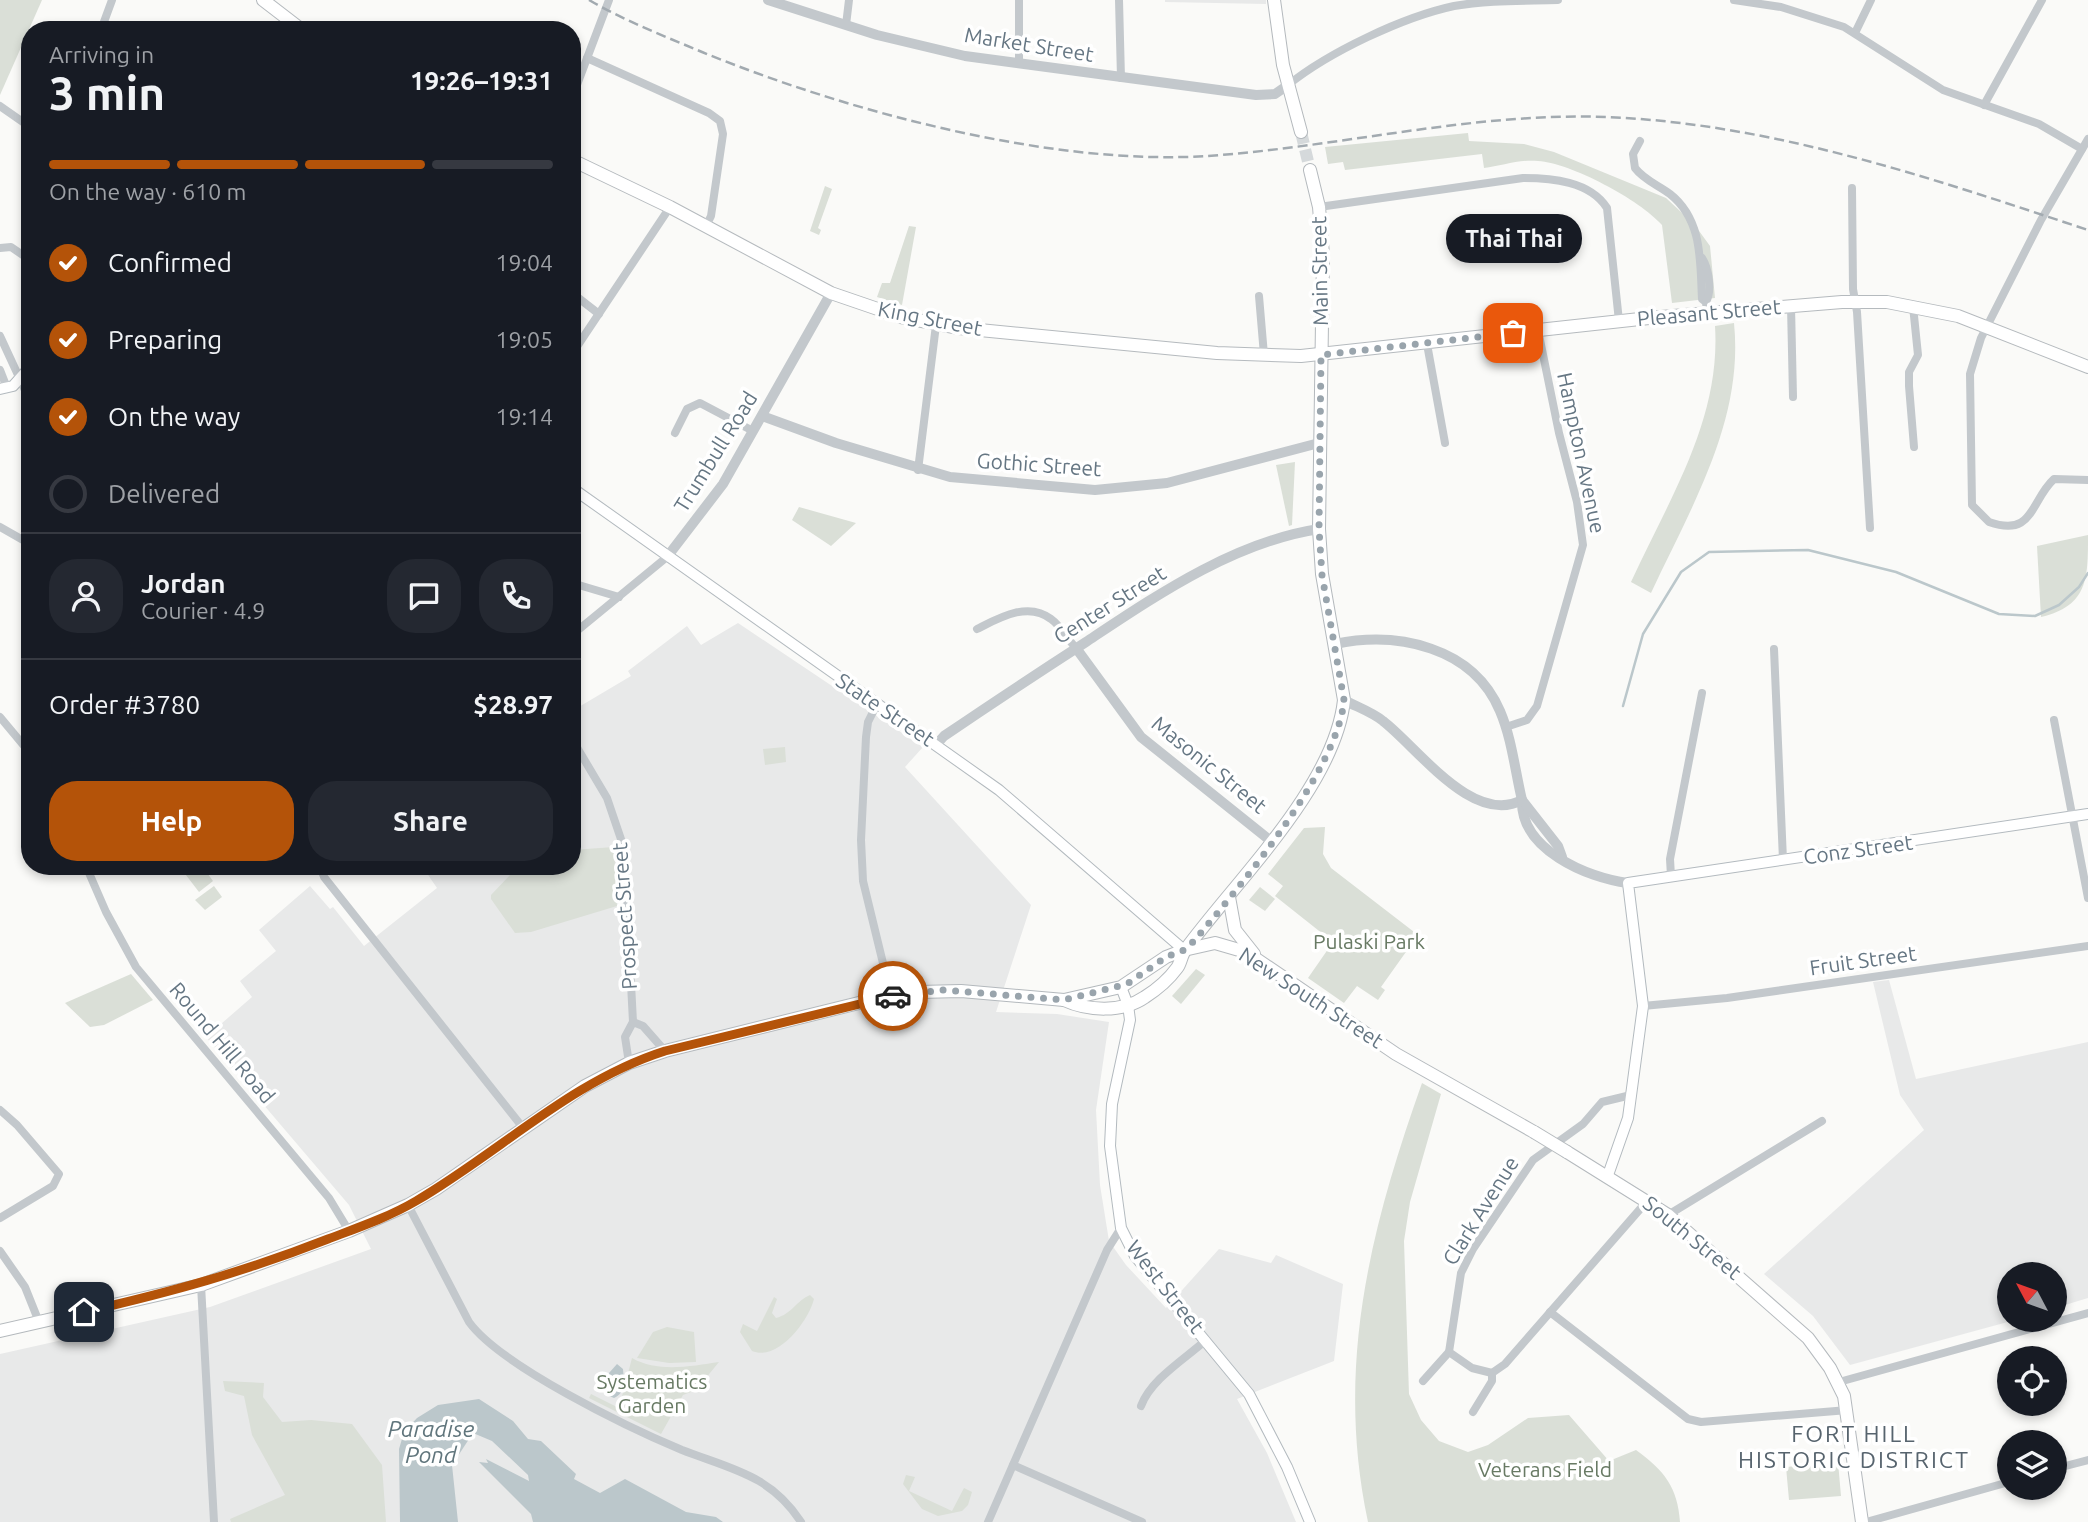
<!DOCTYPE html>
<meta charset="utf-8">
<style>
body{margin:0;font-family:Ubuntu,sans-serif;background:#242831;color:#f1f3f6;height:100vh;display:flex;flex-direction:column;font-size:26px;white-space:nowrap}
*{box-sizing:border-box;margin:0}
p{font-size:23px;color:#9ea1a6}
.icon{flex:none;width:38px;height:38px;fill:none;stroke:currentColor;stroke-width:2;stroke-linecap:round;stroke-linejoin:round}
.map{position:relative;flex:1;overflow:hidden}
.details{position:absolute;left:21px;top:21px;width:560px;height:854px;display:flex;flex-direction:column;background:#171b24;border-radius:28px;box-shadow:0 4px 10px #0003}
.details>*{flex:none}
.needle{width:46px;rotate:311deg}
.controls{position:absolute;left:1997px;top:1262px;display:grid;gap:14px}
.controls a{display:grid;place-items:center;width:70px;height:70px;border-radius:50%;background:#171b24;box-shadow:0 4px 10px #0003;font-size:35px}
.pin{position:absolute;display:grid;place-items:center;width:60px;height:60px;color:#fff;margin:-30px;border-radius:14px;box-shadow:0 4px 10px #0006}
.courier{position:absolute;display:grid;place-items:center;width:70px;height:70px;margin:-35px;border:5px solid #b45309;border-radius:50%;background:#fff;color:#222;box-shadow:0 2px 9px #0007}
.bubble{position:absolute;height:49px;border-radius:24px;background:#171b24;box-shadow:0 4px 10px #0003;font-size:23px;font-weight:700;line-height:49px;text-align:center}
.overview em{font-style:normal;font-weight:700}
.overview div{display:flex;flex-direction:column-reverse}
.overview{display:flex;align-items:center;justify-content:space-between;height:119px;padding:0 28px}
h1{font-size:46px;font-weight:700;line-height:52px}
.bar{display:grid;grid-template-columns:repeat(4,1fr);gap:10px 7px;align-content:center;height:84px;padding:0 28px}
.bar i{height:9px;border-radius:5px;background:#363941}
.bar .on{background:#b45309}
.bar p{grid-column:span 4}
.line{display:flex;align-items:center;gap:18px;padding:0 28px;border-top:2px solid #363941}
.line div{flex:1}
.round{display:grid;place-items:center;flex:none;width:74px;height:74px;border-radius:28px;background:#242831}
ol{padding:0 28px;list-style:none}
li{display:flex;align-items:center;gap:21px;height:77px}
li p{margin-inline-start:auto}
li .icon{padding:7px;border-radius:50%;background:#b45309;color:#fff;stroke-width:4}
li:last-child{color:#9ea1a6}
li i{width:38px;height:38px;border:4px solid #363941;border-radius:50%}
.primary-button{display:flex;gap:14px;margin-top:auto;padding:14px 28px}
.primary-button a{flex:1;height:80px;border-radius:28px;background:#b45309;color:#fff;font-size:28px;font-weight:700;line-height:80px;text-align:center}
.primary-button a+a{background:#242831;color:#f1f3f6}
.map>svg:first-child{display:block}
.built{fill:#e8e9e9}
.green{fill:#dadfd7}
.water{fill:#bbc7cb}
.lines{fill:none;stroke-linecap:round;stroke-linejoin:round}
.stream{stroke:#bbc7cb;stroke-width:2.5}
.trunk-tunnel{stroke:#d5d9db;stroke-width:12;stroke-dasharray:12 6;stroke-linecap:butt}
.secondary-casing{stroke:#b3babf;stroke-width:12}
.primary-casing{stroke:#b5babe;stroke-width:14}
.trunk-casing{stroke:#b4b9bd;stroke-width:14}
.minor{stroke:#c3c8cc;stroke-width:8}
.tertiary{stroke:#c3c8cc;stroke-width:10}
.secondary{stroke:#fff;stroke-width:10}
.primary{stroke:#fff;stroke-width:12}
.trunk{stroke:#fff;stroke-width:12}
.rail{stroke:#a2aab0;stroke-width:2.5;stroke-dasharray:10 5;stroke-linecap:butt}
.primary-bridge-casing{stroke:#b5babe;stroke-width:14;stroke-linecap:butt}
.primary-bridge{stroke:#fff;stroke-width:12}
.done{stroke:#99a4ac;stroke-width:7;stroke-dasharray:0 12.6}
.route{stroke:#b45309;stroke-width:9}
.labels{text-anchor:middle;stroke-width:7;stroke-linejoin:round;paint-order:stroke}
.street-label{font-size:21px;fill:#657683;stroke:#fff}
.park-label{font-size:21px;fill:#687a64;stroke:#fff}
.water-label{font-size:23px;font-style:italic;fill:#60757c;stroke:#fff}
.neighbourhood-label{font-size:23px;letter-spacing:2px;fill:#57646e;stroke:#fff}
</style>
<div class="map">
<svg width="2088" height="1522" viewBox="0 0 2088 1522">
<rect width="100%" height="100%" fill="#fafaf8"/>
<!-- built -->
<g class="built">
<path d="M1165 0H1266V4L1165 2Z"/>
<path d="M738 623 923 747 905 767 1031 905 996 1012 1057 1014 1109 1022 1096 1110 1100 1185 1109 1241 1126 1265 1166 1308 1219 1249 1271 1263 1276 1255 1343 1284 1334 1361 1237 1399 1267 1453 1296 1522H0V1354L210 1307 371 1249 349 1205 206 1037 252 997 240 981 276 951 259 930 310 886 330 909 333 907 364 946 437 888 422 866H572V711L631 676 628 671 687 626 701 645Z"/>
<path d="M1889 980 1916 1079 2088 1042V1298L2055 1308 2054 1274H2009V1320H2015L1850 1365 1813 1316 1764 1274 1924 1130 1900 1095 1873 982Z"/>
</g>
<!-- green -->
<g class="green">
<path d="M0 0H42L0 95Z"/>
<path d="M1468 133 1469 141 1524 144 1554 152 1666 198 1694 224 1710 246 1715 298 1672 303 1662 225C1640 200 1571 163 1538 161 1521 159 1501 166 1484 168L1482 154 1345 170 1343 162 1328 164 1325 147Z"/>
<path d="M825 186 832 189 818 228 821 230 819 235 810 231Z"/>
<path d="M909 226 916 227 902 305 877 297 882 283H890Z"/>
<path d="M1734 323C1744 421 1691 507 1651 593L1631 582C1669 499 1721 420 1715 326Z"/>
<path d="M1295 462 1292 525 1289 526 1276 465Z"/>
<path d="M799 507 856 523 831 546 792 520Z"/>
<path d="M2088 535C2088 578 2088 606 2041 617L2037 546Z"/>
<path d="M785 747 786 762 765 765 763 749Z"/>
<path d="M1325 827 1323 854 1331 868 1418 935 1381 987 1385 990 1378 1000 1357 986 1344 1003 1308 978 1333 942 1275 896 1283 886 1268 874 1304 828Z"/>
<path d="M614 847 617 906 531 932 515 933 491 899V895L510 875 528 866H572V850Z"/>
<path d="M179 866H202L213 881 199 892Z"/>
<path d="M214 886 222 897 205 910 195 900Z"/>
<path d="M1260 887 1275 899 1265 911 1249 900Z"/>
<path d="M1196 969 1205 975 1181 1004 1172 996Z"/>
<path d="M131 974 153 1000 104 1025 90 1027 65 1003Z"/>
<path d="M1422 1083 1441 1094 1410 1202 1404 1241 1409 1394 1421 1420 1439 1441 1468 1452 1488 1445 1528 1418 1569 1415 1609 1461 1636 1450C1664 1470 1678 1488 1680 1522H1368C1335 1366 1370 1230 1422 1083Z"/>
<path d="M810 1295 814 1299C809 1320 778 1362 752 1351L740 1332 743 1324 757 1331 774 1297 777 1299 772 1313 776 1318C792 1314 796 1301 810 1295Z"/>
<path d="M667 1327 694 1332 696 1362 669 1363 637 1358 653 1332Z"/>
<path d="M632 1358C658 1373 692 1366 719 1362L696 1390 683 1395 661 1434 589 1398 591 1394 619 1408Z"/>
<path d="M223 1381 264 1383 263 1397 282 1422 311 1420 352 1424 382 1465 386 1522H231L230 1519 285 1495 252 1435 244 1396 225 1391Z"/>
<path d="M1838 1462 1841 1496 1789 1500 1786 1467Z"/>
<path d="M906 1475 915 1477 909 1491 952 1511 964 1488 972 1492 968 1505 962 1511 938 1516 922 1509 903 1484Z"/>
</g>
<!-- water -->
<g class="water">
<path d="M617 1364 623 1369C624 1380 626 1393 614 1398L607 1395 603 1388 609 1373Z"/>
<path d="M479 1399 513 1421 528 1439 541 1441 576 1474 574 1479 600 1493 625 1479 686 1512 716 1517 723 1522H533L531 1514 479 1462 488 1463 486 1459 529 1481 528 1475 492 1441 473 1433 452 1465 458 1522H400L399 1449 404 1432 417 1418 438 1405Z"/>
</g>
<g class="lines">
<!-- stream -->
<path class="stream" d="M1623 706 1643 634 1681 572 1709 552 1808 550 1896 572 1999 614 2035 616 2059 605 2079 587 2088 573"/>
<!-- trunk-tunnel -->
<path class="trunk-tunnel" d="M1301 132 1310 170"/>
<!-- secondary casing -->
<g class="secondary-casing">
<g id="secondary">
<path d="M0 389 13 386 30 367"/>
<path d="M572 488 999 790 1184 950"/>
<path d="M1121 987 1128 1005 1130 1020 1112 1104 1110 1146 1121 1228 1135 1256 1249 1394 1287 1467 1310 1522"/>
<path d="M1608 1175 1628 1118 1643 1006 1628 883 2088 814"/>
</g>
</g>
<!-- primary casing -->
<g class="primary-casing">
<g id="primary">
<path d="M263 0 302 30"/>
<path d="M572 160 670 207 831 293 901 317 959 328 1217 353 1301 356 1649 318 1842 302H1887L1958 316 2088 367"/>
<path d="M1229 897 1235 930 1254 954"/>
<path d="M1184 950 1215 943 1246 952 1396 1054 1534 1132"/>
<path d="M1567 1152 1668 1215 1808 1338 1830 1368 1844 1396 1862 1522"/>
</g>
</g>
<!-- trunk casing -->
<g class="trunk-casing">
<g id="trunk">
<path d="M1274 0 1283 65 1301 132"/>
<path d="M1064 1000C1088 1011 1122 1013 1145 997 1156 990 1169 979 1177 968 1181 963 1181 955 1186 949 1235 882 1335 786 1344 700L1322 574 1319 529 1323 254 1319 207 1310 170"/>
<path d="M0 1331 201 1285 349 1231 408 1205 436 1189 585 1086 629 1063 665 1051 879 998 919 992 961 991 1064 1000 1121 987 1166 957 1184 950"/>
</g>
</g>
<!-- minor -->
<g class="minor">
<path d="M1119 0 1121 78"/>
<path d="M1734 0 1781 7 1844 27 1943 90 2039 124 2082 149"/>
<path d="M846 25 849 0"/>
<path d="M101 30 112 0"/>
<path d="M1855 33 1871 0"/>
<path d="M587 58 709 113 720 121 723 134 711 216 706 226"/>
<path d="M1019 64V0"/>
<path d="M1288 85C1329 52 1403 17 1454 6 1487 0 1524 1 1558 0"/>
<path d="M572 98 609 0"/>
<path d="M1984 105 2042 0"/>
<path d="M0 106 30 127"/>
<path d="M2088 139 2041 220 1981 338 1970 374 1972 505 1989 522C2034 538 2030 501 2054 479L2088 480"/>
<path d="M1640 141 1633 154 1635 168C1644 180 1658 185 1670 194 1703 220 1700 262 1702 299L1706 302 1707 313"/>
<path d="M1852 188 1853 289 1857 312 1870 528"/>
<path d="M1319 207 1523 178C1551 178 1590 181 1607 208L1619 321"/>
<path d="M0 248 11 247 30 260"/>
<path d="M1702 258C1709 269 1712 291 1706 302"/>
<path d="M572 293 599 314"/>
<path d="M1259 296 1264 355"/>
<path d="M1791 306 1793 397"/>
<path d="M1913 306 1918 355 1909 372V386L1914 447"/>
<path d="M0 336 30 401"/>
<path d="M1427 344 1445 443"/>
<path d="M572 354 670 207"/>
<path d="M0 370 7 388"/>
<path d="M675 433 687 409 700 403 753 431"/>
<path d="M918 470 936 325"/>
<path d="M0 527 30 544"/>
<path d="M572 583 619 597"/>
<path d="M977 629C999 618 1028 601 1051 619 1061 626 1067 639 1076 648"/>
<path d="M572 635 667 557"/>
<path d="M1774 649 1783 860"/>
<path d="M877 704 868 722 866 737 861 840 863 881 891 996"/>
<path d="M0 717 30 753"/>
<path d="M2054 720 2088 898"/>
<path d="M1506 727 1527 720 1537 706 1583 545 1577 502 1559 433 1538 330"/>
<path d="M572 739 607 798 624 848 633 1022 625 1037 629 1063"/>
<path d="M86 866 106 912 136 967 329 1198 349 1231"/>
<path d="M320 866 324 877 524 1129"/>
<path d="M1671 876 1670 859 1702 693"/>
<path d="M1643 1006 1727 998 2088 946"/>
<path d="M633 1022 643 1026 665 1051"/>
<path d="M0 1110 17 1125 59 1174 53 1186 0 1218"/>
<path d="M408 1205 469 1322C501 1366 629 1428 682 1450 731 1469 771 1475 801 1522"/>
<path d="M1668 1215 1822 1121"/>
<path d="M0 1251 25 1287 39 1322"/>
<path d="M201 1285 214 1522"/>
<path d="M1550 1312 1688 1419 1701 1422 1848 1410"/>
<path d="M1492 1373 1472 1368 1449 1352 1461 1273 1473 1249 1533 1160 1583 1124 1602 1102 1631 1095"/>
<path d="M1423 1381 1449 1352"/>
<path d="M1839 1382 2088 1313"/>
<path d="M1141 1406C1151 1379 1185 1359 1206 1340"/>
<path d="M1473 1412 1492 1381V1373L1505 1364 1648 1200"/>
<path d="M1013 1465 1142 1522"/>
<path d="M2054 1469 2088 1460"/>
<path d="M988 1522 1107 1250 1121 1228"/>
<path d="M1866 1522 2009 1482"/>
</g>
<!-- tertiary -->
<g class="tertiary">
<path d="M768 0 877 35 965 56 1256 95 1275 94 1288 85"/>
<path d="M762 416 836 443 950 477 1095 490 1167 483 1319 443"/>
<path d="M667 557 723 484 831 293"/>
<path d="M1335 644C1398 631 1473 647 1500 711 1512 739 1515 771 1522 800 1520 849 1587 878 1628 883"/>
<path d="M1076 648 1141 737 1271 841"/>
<path d="M1344 700C1357 707 1372 712 1383 721 1418 748 1473 826 1522 800"/>
<path d="M936 745 944 736C991 704 1038 673 1086 642 1157 595 1234 542 1319 529"/>
<path d="M1522 800 1558 846 1562 857"/>
</g>
<!-- secondary -->
<use href="#secondary" class="secondary"/>
<!-- primary -->
<use href="#primary" class="primary"/>
<!-- trunk -->
<use href="#trunk" class="trunk"/>
<!-- rail -->
<path class="rail" d="M589 0C625 21 664 36 702 52 846 111 1050 166 1207 156 1340 147 1473 112 1607 117 1774 124 1931 178 2088 230"/>
<!-- primary-bridge casing -->
<g class="primary-bridge-casing">
<path id="primary-bridge" d="M1534 1132 1567 1152"/>
</g>
<!-- primary-bridge -->
<use href="#primary-bridge" class="primary-bridge"/>
</g>
<g class="lines">
<!-- done -->
<path class="done" d="M893 996 944 990 1064 1000 1127 984 1166 957 1184 950 1193 942C1239 888 1338 770 1344 700L1322 575 1319 529 1321 355 1513 333"/>
<!-- route -->
<path class="route" d="M84 1312C171 1292 244 1272 328 1239 357 1228 389 1217 416 1201 500 1152 571 1081 665 1051L893 996"/>
</g>
<g class="labels">
<!-- street labels -->
<g class="street-label">
<text transform="translate(1029 45) rotate(9)" y="7">Market Street</text>
<text transform="translate(1320 271) rotate(-91)" y="7">Main Street</text>
<text transform="translate(1709 313) rotate(-5)" y="7">Pleasant Street</text>
<text transform="translate(930 319) rotate(11)" y="7">King Street</text>
<text transform="translate(716 452) rotate(-58)" y="7">Trumbull Road</text>
<text transform="translate(1581 453) rotate(78)" y="7">Hampton Avenue</text>
<text transform="translate(1039 465) rotate(4)" y="7">Gothic Street</text>
<text transform="translate(1110 605) rotate(-32)" y="7">Center Street</text>
<text transform="translate(885 710) rotate(34)" y="7">State Street</text>
<text transform="translate(1209 765) rotate(39)" y="7">Masonic Street</text>
<text transform="translate(1858 850) rotate(-8)" y="7">Conz Street</text>
<text transform="translate(625 916) rotate(-94)" y="7">Prospect Street</text>
<text transform="translate(1863 961) rotate(-8)" y="7">Fruit Street</text>
<text transform="translate(1311 998) rotate(33)" y="7">New South Street</text>
<text transform="translate(222 1043) rotate(50)" y="7">Round Hill Road</text>
<text transform="translate(1481 1211) rotate(-58)" y="7">Clark Avenue</text>
<text transform="translate(1692 1238) rotate(39)" y="7">South Street</text>
<text transform="translate(1165 1287) rotate(52)" y="7">West Street</text>
</g>
<!-- park labels -->
<g class="park-label">
<text x="1369" y="949">Pulaski Park</text>
<text x="652" y="1389">Systematics<tspan x="652" dy="24">Garden</tspan></text>
<text x="1545" y="1477">Veterans Field</text>
</g>
<!-- water labels -->
<g class="water-label">
<text x="431" y="1437">Paradise<tspan x="431" dy="26">Pond</tspan></text>
</g>
<!-- neighbourhood labels -->
<g class="neighbourhood-label">
<text x="1854" y="1442">FORT HILL<tspan x="1854" dy="26">HISTORIC DISTRICT</tspan></text>
</g>
</g>
</svg>
<div class="controls">
<a><svg class="needle" viewBox="-14 -14 28 28"><path d="M0-13l5 13h-10z" fill="#e53935"/><path d="M0 13l5-13h-10z" fill="#9ea1a6"/></svg></a>
<a><svg class="icon" aria-label="locate" viewBox="0 0 24 24"><circle cx="12" cy="12" r="6"/><path d="M12 2v4M12 18v4M2 12h4M18 12h4"/></svg></a>
<a><svg class="icon" aria-label="layers" viewBox="0 0 24 24"><path d="M12 4l9 5-9 5-9-5zM3 14l9 5 9-5"/></svg></a>
</div>
<div class="pin" style="left:1513px;top:333px;background:#ea580c"><svg class="icon" aria-label="bag" viewBox="0 0 24 24"><path d="M5 8h14l-1 12H6zM9 8a3 3 0 0 1 6 0"/></svg></div>
<div class="pin" style="left:84px;top:1312px;background:#1f2937"><svg class="icon" aria-label="home" viewBox="0 0 24 24"><path d="M3 11l9-7 9 7M6 9v11h12V9"/></svg></div>
<div class="courier" style="left:893px;top:996px"><svg class="icon" aria-label="car" viewBox="0 0 24 24"><path d="M5 17H2v-5l4-1 3-4h7l3 4 3 1v5h-3M9 17h6M6 11h13"/><circle cx="7" cy="17" r="2"/><circle cx="17" cy="17" r="2"/></svg></div>
<div class="bubble" style="left:1446px;top:214px;width:136px">Thai Thai</div>
<section class="details">
<div class="overview"><div><h1>3 min</h1><p>Arriving in</p></div><em>19:26–19:31</em></div>
<div class="bar"><i class="on"></i><i class="on"></i><i class="on"></i><i></i><p>On the way · 610 m</p></div>
<ol>
<li><svg class="icon" aria-label="check" viewBox="0 0 24 24"><path d="M5 12l5 5 9-10"/></svg>Confirmed<p>19:04</p></li>
<li><svg class="icon" aria-label="check" viewBox="0 0 24 24"><path d="M5 12l5 5 9-10"/></svg>Preparing<p>19:05</p></li>
<li><svg class="icon" aria-label="check" viewBox="0 0 24 24"><path d="M5 12l5 5 9-10"/></svg>On the way<p>19:14</p></li>
<li><i></i>Delivered</li>
</ol>
<div class="line" style="height:126px"><a class="round"><svg class="icon" aria-label="person" viewBox="0 0 24 24"><circle cx="12" cy="8" r="4"/><path d="M4 21q1-7 8-7t8 7"/></svg></a><div><b>Jordan</b><p>Courier · 4.9</p></div><a class="round"><svg class="icon" aria-label="chat" viewBox="0 0 24 24"><path d="M4 5h16v11H9l-5 4z"/></svg></a><a class="round"><svg class="icon" aria-label="phone" viewBox="0 0 24 24"><path d="M5 4h4l2 5-3 2q2 4 5 5l2-3 5 2v4C11 20 4 13 5 4z"/></svg></a></div>
<div class="line" style="height:91px"><div>Order #3780</div><b>$28.97</b></div>
<div class="primary-button"><a>Help</a><a>Share</a></div>
</section>
</div>
